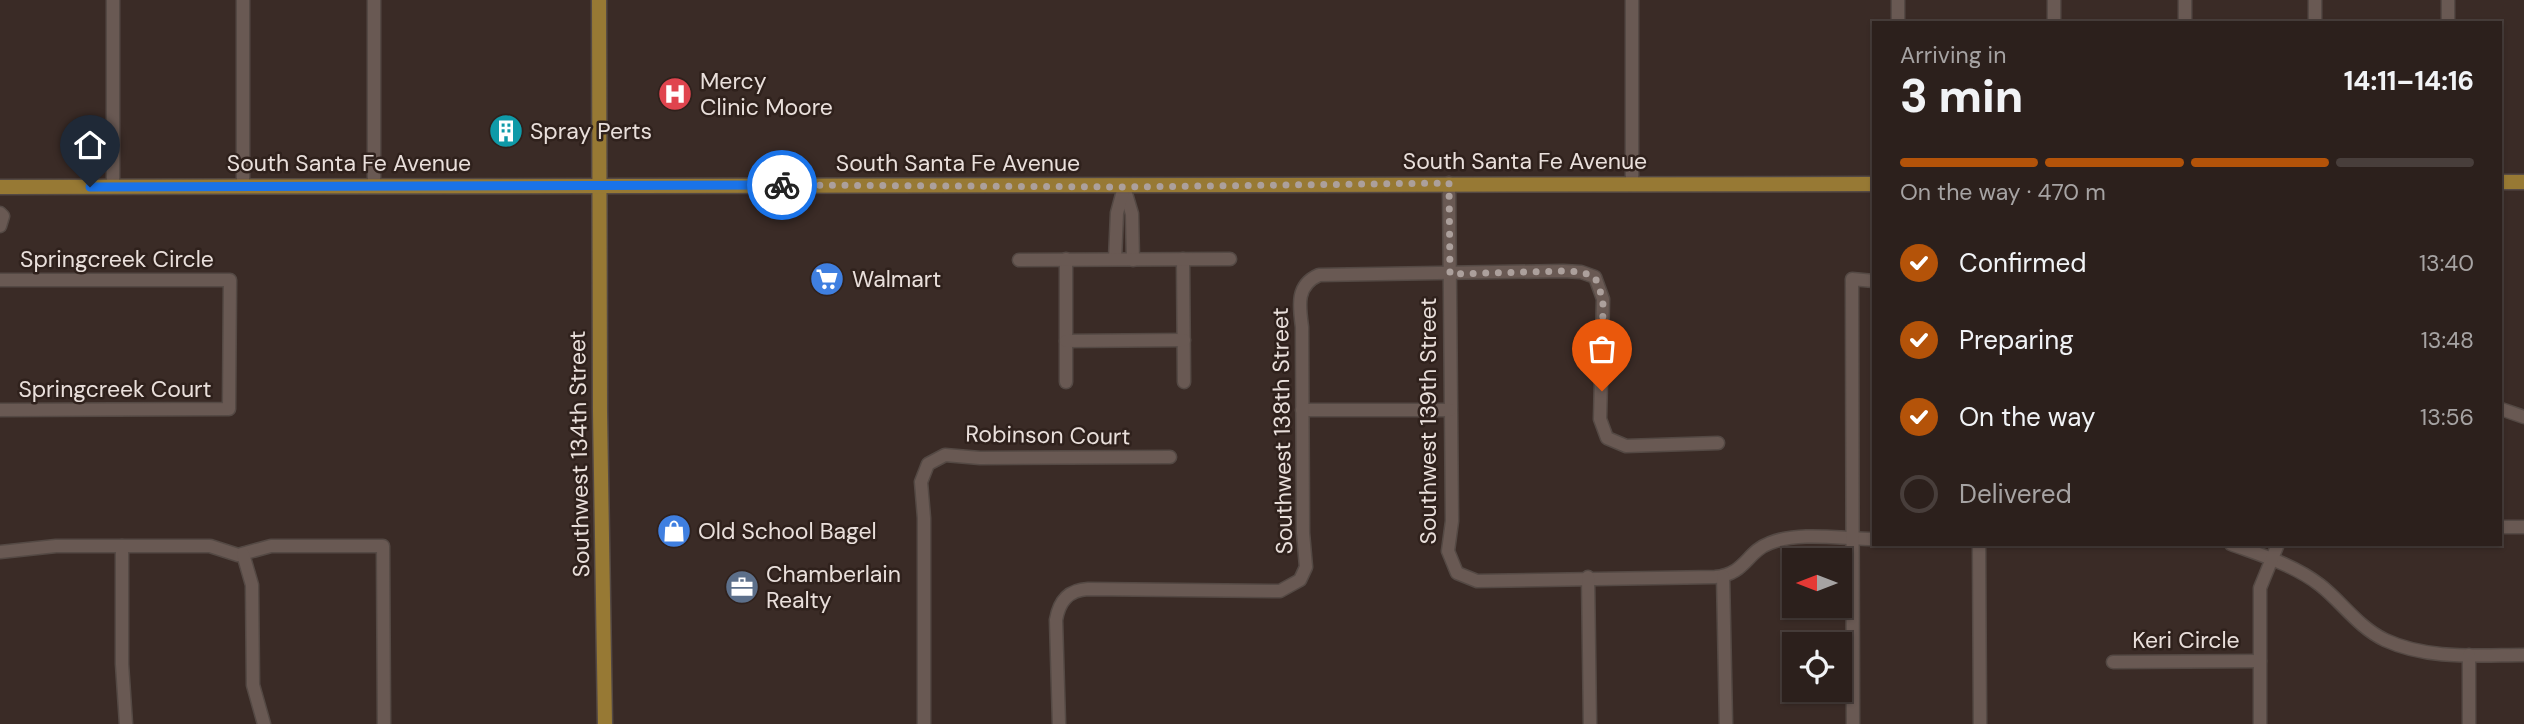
<!DOCTYPE html>
<meta charset="utf-8">
<style>
body{margin:0;font-family:"DM Sans",sans-serif;background:#382d29;color:#f1f3f6;height:100vh;display:flex;flex-direction:column;font-size:26px;white-space:nowrap}
*{box-sizing:border-box;margin:0}
p{font-size:23px;color:#a6a3a3}
.icon{flex:none;width:38px;height:38px;fill:none;stroke:currentColor;stroke-width:2;stroke-linecap:round;stroke-linejoin:round}
.map{position:relative;flex:1;overflow:hidden}
.details{position:absolute;left:1872px;top:21px;width:630px;height:525px;display:flex;flex-direction:column;background:#2c201c;border-radius:0px;box-shadow:0 2px 5px #0004,0 0 0 2px #483e3b}
.details>*{flex:none}
.needle{width:46px;rotate:270deg}
.tools{position:absolute;left:1782px;top:548px;display:grid;gap:14px}
.tools a{display:grid;place-items:center;width:70px;height:70px;border-radius:0px;background:#2c201c;box-shadow:0 2px 5px #0004,0 0 0 2px #483e3b;font-size:35px}
.pin{position:absolute;display:grid;place-items:center;width:60px;height:60px;color:#fff;margin:-72px -30px;border-radius:50% 50% 50% 0;rotate:-45deg;box-shadow:0 0 7px #0007}
.pin .icon{rotate:45deg}
.courier{position:absolute;display:grid;place-items:center;width:70px;height:70px;margin:-35px;border:5px solid #1a73e8;border-radius:50%;background:#fff;color:#222;box-shadow:0 2px 9px #0007}
.headline em{font-style:normal;font-weight:800}
.headline div{display:flex;flex-direction:column-reverse}
.headline{display:flex;align-items:center;justify-content:space-between;height:119px;padding:0 28px}
h1{font-size:46px;font-weight:800;line-height:52px}
.bar{display:grid;grid-template-columns:repeat(4,1fr);gap:10px 7px;align-content:center;height:84px;padding:0 28px}
.bar i{height:9px;border-radius:5px;background:#483e3b}
.bar .current{background:#b45309}
.bar p{grid-column:span 4}
ol{padding:0 28px;list-style:none}
li{display:flex;align-items:center;gap:21px;height:77px}
li p{margin-inline-start:auto}
li .icon{padding:7px;border-radius:50%;background:#b45309;color:#fff;stroke-width:4}
li:last-child{color:#a6a3a3}
li i{width:38px;height:38px;border:4px solid #483e3b;border-radius:50%}
.map>svg:first-child{display:block}
.lines{fill:none;stroke-linecap:round;stroke-linejoin:round}
.minor-casing{stroke:#544944;stroke-width:15}
.major-casing{stroke:#544944;stroke-width:17}
.minor{stroke:#695953;stroke-width:12}
.major{stroke:#977934;stroke-width:14}
.done{stroke:#aca09c;stroke-width:7;stroke-dasharray:0 12.6}
.route{stroke:#1a73e8;stroke-width:9}
.labels{text-anchor:middle;stroke-width:5;stroke-linejoin:round;paint-order:stroke}
.poi-label{font-size:23px;fill:#e9dfdb;stroke:#2f211c;text-anchor:start}
.street-label{font-size:23px;fill:#e9dfdb;stroke:#2f211c}
</style>
<div class="map">
<svg width="2524" height="724" viewBox="0 0 2524 724">
<rect width="100%" height="100%" fill="#3a2b26"/>
<g class="lines">
<!-- minor casing -->
<g class="minor-casing">
<g id="minor">
<path d="M374 0V186"/>
<path d="M1632 0V184"/>
<path d="M1898 0V23"/>
<path d="M2054 0V23"/>
<path d="M2185 0V23"/>
<path d="M2315 0V23"/>
<path d="M2448 23V0"/>
<path d="M1449 183 1452 521 1448 551 1457 573 1477 581 1715 577C1746 574 1746 552 1770 543 1800 531 1842 539 1874 539"/>
<path d="M243 186V0"/>
<path d="M113 187V0"/>
<path d="M1124 187 1132 214 1133 260"/>
<path d="M0 213 3 216 0 226"/>
<path d="M1066 259V382"/>
<path d="M1115 259 1117 213 1124 187"/>
<path d="M1183 259 1184 382"/>
<path d="M1019 260 1230 259"/>
<path d="M0 280H230L229 409 0 410"/>
<path d="M1066 341 1184 340"/>
<path d="M2501 409 2524 417"/>
<path d="M1302 410H1450"/>
<path d="M2501 527H2524"/>
<path d="M1979 544 1980 724"/>
<path d="M2231 544C2261 555 2294 565 2320 585 2342 602 2358 627 2385 640 2428 660 2479 655 2524 655"/>
<path d="M122 546V664L126 724"/>
<path d="M0 552 56 546H210L238 555 271 546H383L384 724"/>
<path d="M243 554 252 585 253 685 264 724"/>
<path d="M1723 576 1726 724"/>
<path d="M1588 577 1590 724"/>
<path d="M2469 655V724"/>
<path d="M2113 662 2260 661"/>
<path d="M924 724V518L921 482 928 464 945 455 980 458 1170 457"/>
<path d="M1059 724 1056 620C1059 602 1068 590 1088 589L1280 591 1300 580 1306 567 1303 533 1302 327C1299 305 1296 285 1319 275L1563 271 1581 272 1595 277 1603 299 1600 419 1607 438 1626 446 1718 443"/>
<path d="M1853 724 1852 279 1874 281"/>
<path d="M2260 724V588L2278 544"/>
</g>
</g>
<!-- major casing -->
<g class="major-casing">
<g id="major">
<path d="M599 0 600 412 605 724"/>
<path d="M2501 182H2524"/>
<path d="M0 187 1874 184"/>
</g>
</g>
<!-- minor -->
<use href="#minor" class="minor"/>
<!-- major -->
<use href="#major" class="major"/>
</g>
<g class="lines">
<!-- done -->
<path class="done" d="M782 185 1124 187 1449 183 1450 274 1563 271 1581 272 1595 277 1603 299 1602 391"/>
<!-- route -->
<path class="route" d="M90 187 782 185"/>
</g>
<!-- icons -->
<defs>
<g id="hospital-disc" transform="scale(1.75)"><circle r="9.5" fill="#e0444e" stroke="#2f211c"/><path d="M-5-5h3v3.5h4V-5h3V5h-3V1.5h-4V5h-3Z" fill="#fff"/></g>
<g id="building-disc" transform="scale(1.75)"><circle r="9.5" fill="#0f9aa8" stroke="#2f211c"/><path d="M-4-6H4V6H1V3H-1V6H-4ZM-2.5-4.3h1.7v1.8h-1.7ZM.8-4.3h1.7v1.8H.8ZM-2.5-1h1.7V.8h-1.7ZM.8-1h1.7V.8H.8Z" fill="#fff"/></g>
<g id="supermarket-disc" transform="scale(1.75)"><circle r="9.5" fill="#3f7fe0" stroke="#2f211c"/><path d="M-6-5.5h2.5l.6 2H6L4.5 2H-2.5L-4.4-4H-6ZM-1.5 3.2a1.3 1.3 0 1 0 .1 0ZM3 3.2a1.3 1.3 0 1 0 .1 0Z" fill="#fff"/></g>
<g id="shop-disc" transform="scale(1.75)"><circle r="9.5" fill="#3f7fe0" stroke="#2f211c"/><path d="M-5-2.5h2.3a2.7 3.5 0 0 1 5.4 0H5L5.5 6h-11ZM-1.5-2.5h3a1.5 2.3 0 0 0-3 0Z" fill="#fff"/></g>
<g id="office-disc" transform="scale(1.75)"><circle r="9.5" fill="#5c6f8a" stroke="#2f211c"/><path d="M-6-3h4V-5.5h4V-3h4V5H-6ZM-1-4.5V-3h2v-1.5ZM-6 0V1H6V0Z" fill="#fff"/></g>
</defs>
<g fill-rule="evenodd">
<use href="#hospital-disc" x="675" y="94"/>
<use href="#building-disc" x="506" y="131"/>
<use href="#supermarket-disc" x="827" y="279"/>
<use href="#shop-disc" x="674" y="531"/>
<use href="#office-disc" x="742" y="587"/>
</g>
<g class="labels">
<!-- poi labels -->
<g class="poi-label">
<text x="700" y="89">Mercy<tspan x="700" dy="26">Clinic Moore</tspan></text>
<text x="530" y="139">Spray Perts</text>
<text x="852" y="287">Walmart</text>
<text x="698" y="539">Old School Bagel</text>
<text x="766" y="582">Chamberlain<tspan x="766" dy="26">Realty</tspan></text>
</g>
<!-- street labels -->
<g class="street-label">
<text x="1525" y="169">South Santa Fe Avenue</text>
<text x="349" y="171">South Santa Fe Avenue</text>
<text x="958" y="171">South Santa Fe Avenue</text>
<text x="117" y="267">Springcreek Circle</text>
<text x="115" y="397">Springcreek Court</text>
<text transform="translate(1428 421) rotate(-90)" y="8">Southwest 139th Street</text>
<text transform="translate(1282 431) rotate(-91)" y="8">Southwest 138th Street</text>
<text transform="translate(1048 435) rotate(1)" y="8">Robinson Court</text>
<text transform="translate(579 454) rotate(-91)" y="8">Southwest 134th Street</text>
<text x="2186" y="648">Keri Circle</text>
</g>
</g>
</svg>
<div class="tools">
<a><svg class="needle" viewBox="-14 -14 28 28"><path d="M0-13l5 13h-10z" fill="#e53935"/><path d="M0 13l5-13h-10z" fill="#a6a3a3"/></svg></a>
<a><svg class="icon" aria-label="locate" viewBox="0 0 24 24"><circle cx="12" cy="12" r="6"/><path d="M12 2v4M12 18v4M2 12h4M18 12h4"/></svg></a>
</div>
<div class="pin" style="left:1602px;top:391px;background:#ea580c"><svg class="icon" aria-label="bag" viewBox="0 0 24 24"><path d="M5 8h14l-1 12H6zM9 8a3 3 0 0 1 6 0"/></svg></div>
<div class="pin" style="left:90px;top:187px;background:#1f2937"><svg class="icon" aria-label="home" viewBox="0 0 24 24"><path d="M3 11l9-7 9 7M6 9v11h12V9"/></svg></div>
<div class="courier" style="left:782px;top:185px"><svg class="icon" aria-label="bike" viewBox="0 0 24 24"><circle cx="6" cy="16" r="4"/><circle cx="18" cy="16" r="4"/><path d="M6 16l4-8h5l3 8M10 8l3 8H6M13 5h3"/></svg></div>
<section class="details">
<div class="headline"><div><h1>3 min</h1><p>Arriving in</p></div><em>14:11–14:16</em></div>
<div class="bar"><i class="current"></i><i class="current"></i><i class="current"></i><i></i><p>On the way · 470 m</p></div>
<ol>
<li><svg class="icon" aria-label="check" viewBox="0 0 24 24"><path d="M5 12l5 5 9-10"/></svg>Confirmed<p>13:40</p></li>
<li><svg class="icon" aria-label="check" viewBox="0 0 24 24"><path d="M5 12l5 5 9-10"/></svg>Preparing<p>13:48</p></li>
<li><svg class="icon" aria-label="check" viewBox="0 0 24 24"><path d="M5 12l5 5 9-10"/></svg>On the way<p>13:56</p></li>
<li><i></i>Delivered</li>
</ol>
</section>
</div>
